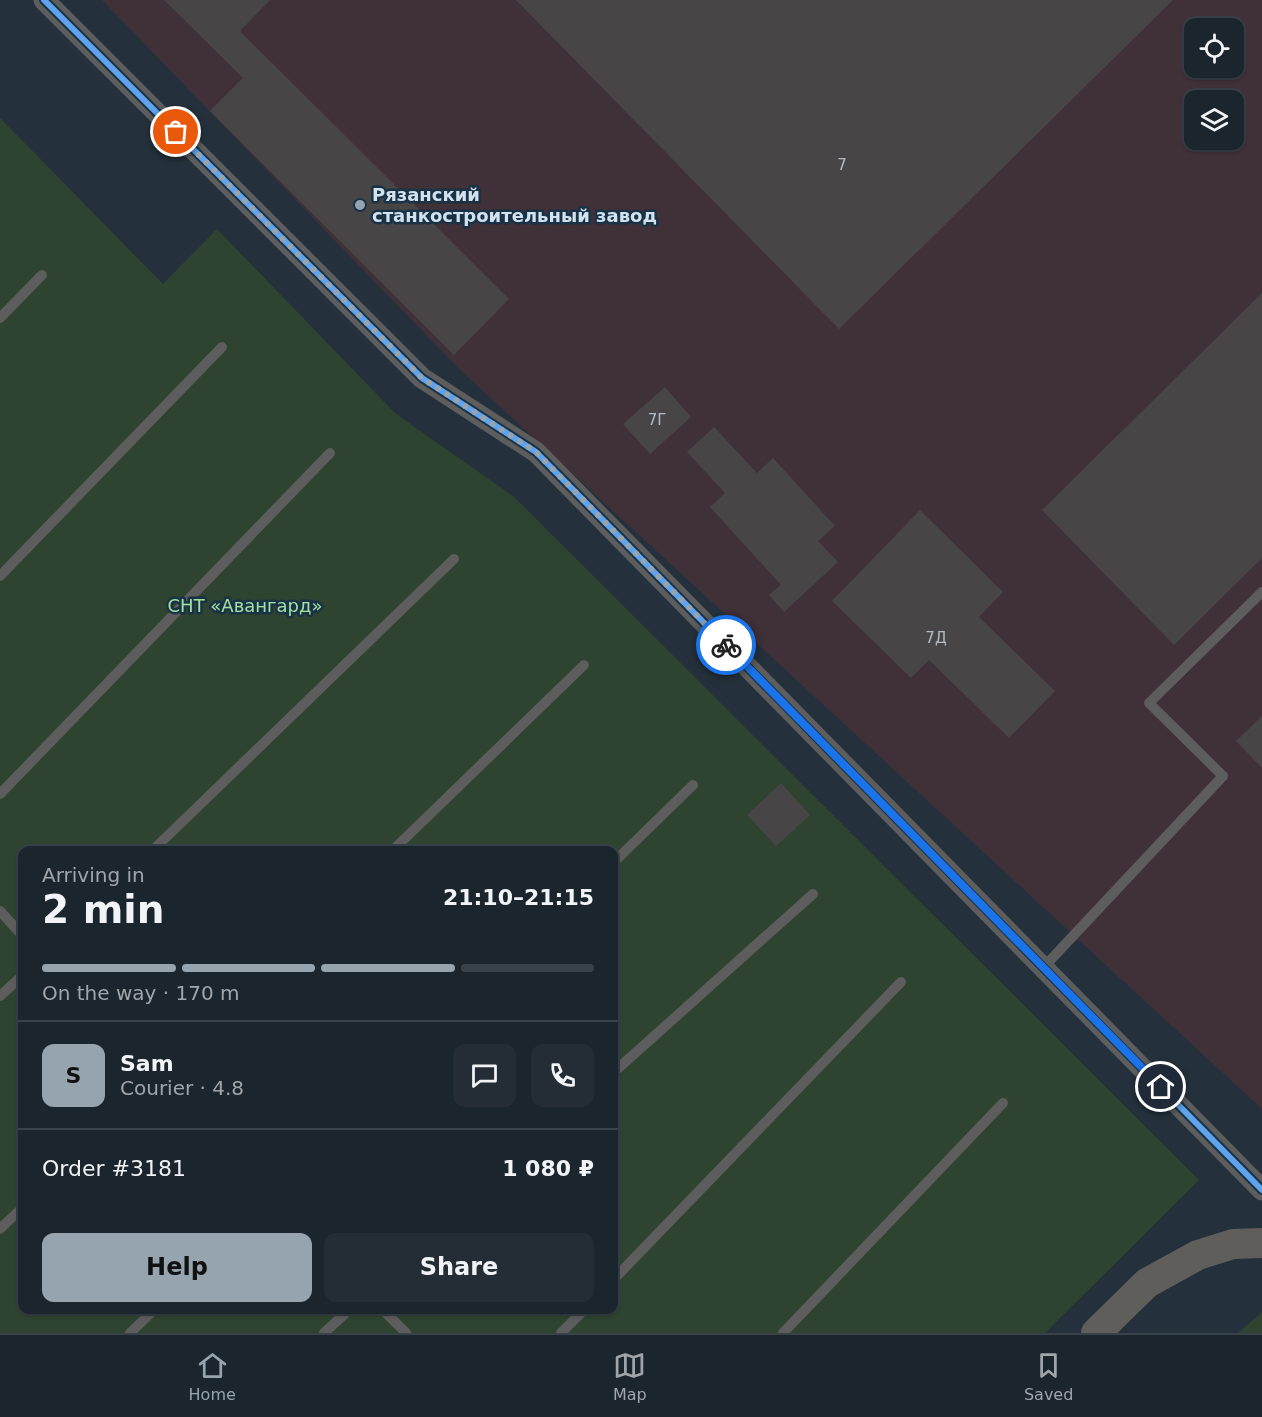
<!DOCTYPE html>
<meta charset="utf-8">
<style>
body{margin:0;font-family:"DejaVu Sans",sans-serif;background:#242d35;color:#f1f3f6;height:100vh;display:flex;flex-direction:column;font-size:22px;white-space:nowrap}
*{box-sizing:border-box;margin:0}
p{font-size:20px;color:#a0a5aa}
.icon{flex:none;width:33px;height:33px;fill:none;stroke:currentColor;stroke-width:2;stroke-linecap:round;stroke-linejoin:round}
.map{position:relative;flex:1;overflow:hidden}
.details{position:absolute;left:18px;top:846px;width:600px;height:468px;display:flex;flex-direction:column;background:#1b252d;border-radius:12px;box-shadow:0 2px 4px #0004,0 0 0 2px #394249}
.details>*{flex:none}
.controls{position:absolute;left:1184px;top:18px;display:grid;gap:12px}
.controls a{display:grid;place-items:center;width:60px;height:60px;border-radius:12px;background:#1b252d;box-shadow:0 2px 4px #0004,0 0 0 2px #394249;font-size:30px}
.pin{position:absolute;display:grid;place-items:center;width:51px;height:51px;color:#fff;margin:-26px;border:3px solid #fff;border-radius:50%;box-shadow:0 2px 6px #0007}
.courier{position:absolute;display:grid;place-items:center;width:60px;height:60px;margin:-30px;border:4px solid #1a73e8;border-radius:50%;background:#fff;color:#222;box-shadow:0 2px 8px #0007}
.head em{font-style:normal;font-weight:600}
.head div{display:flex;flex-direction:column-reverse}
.head{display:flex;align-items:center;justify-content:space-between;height:102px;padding:0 24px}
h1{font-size:39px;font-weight:600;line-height:45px}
.bar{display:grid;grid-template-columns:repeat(4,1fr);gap:9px 6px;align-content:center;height:72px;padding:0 24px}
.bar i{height:8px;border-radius:4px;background:#394249}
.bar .on{background:#96a4b0}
.bar p{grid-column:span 4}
.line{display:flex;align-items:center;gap:15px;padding:0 24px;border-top:2px solid #394249}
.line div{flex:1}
.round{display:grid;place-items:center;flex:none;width:63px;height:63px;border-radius:12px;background:#242d35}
.button{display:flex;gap:12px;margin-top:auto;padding:12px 24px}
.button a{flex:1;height:69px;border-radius:12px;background:#96a4b0;color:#111;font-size:24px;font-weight:600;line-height:69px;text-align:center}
.button a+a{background:#242d35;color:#f1f3f6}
.dock{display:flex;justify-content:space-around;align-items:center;height:84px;border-top:2px solid #394249;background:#1b252d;font-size:16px;color:#a0a5aa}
.dock a{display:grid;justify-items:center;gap:3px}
.dock .on{color:#96a4b0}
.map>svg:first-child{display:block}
.industrial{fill:#403038;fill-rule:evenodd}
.green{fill:#2e4430;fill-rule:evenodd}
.building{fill:#484546}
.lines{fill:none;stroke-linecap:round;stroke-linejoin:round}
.lane{stroke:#5d5d5d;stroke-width:10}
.street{stroke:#5d5d5d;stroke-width:21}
.secondary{stroke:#605e5b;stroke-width:30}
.cycleway-casing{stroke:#193246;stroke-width:10}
.cycleway{stroke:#60a3ed;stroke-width:6}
.done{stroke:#96a4b0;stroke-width:6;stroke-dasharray:0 10.8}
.route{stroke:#1a73e8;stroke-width:8}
.poi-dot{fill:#96a4b0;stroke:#193246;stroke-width:2}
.labels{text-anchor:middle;stroke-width:5;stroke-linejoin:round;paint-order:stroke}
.number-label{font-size:15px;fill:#b0bbc5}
.poi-label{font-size:18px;font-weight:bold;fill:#d3e2ef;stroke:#193246;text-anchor:start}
.park-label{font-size:18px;fill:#a0e19e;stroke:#193246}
</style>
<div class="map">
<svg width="1262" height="1333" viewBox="0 0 1262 1333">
<rect width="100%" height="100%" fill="#24313c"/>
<!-- industrial -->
<path class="industrial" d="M102 0H1262V1109L460 370ZM1194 28H1233V68H1194ZM1194 100H1233V140H1194Z"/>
<!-- green -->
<g class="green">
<path d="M0 118 163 284 217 229 396 414 513 496 1199 1180 1045 1333H0ZM22 850H614V1310H22Z"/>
<path d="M1262 1312V1333H1238Z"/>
</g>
<!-- building -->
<g class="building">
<path d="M164 0H270L240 31 509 299 454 355 210 111 243 78Z"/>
<path d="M516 0H1173L839 329Z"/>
<path d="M1262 293V558L1174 645 1042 510Z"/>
<path d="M665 387 691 417 650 454 623 424Z"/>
<path d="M714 427 757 473 773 458 835 526 818 541 838 562 784 612 769 595 781 585 710 507 725 493 687 452Z"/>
<path d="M920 510 1003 592 979 617 1055 691 1009 738 929 660 911 678 832 601Z"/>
<path d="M1262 716V768L1236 741Z"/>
<path d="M781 783 810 815 776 846 747 815Z"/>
</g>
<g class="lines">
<!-- lane -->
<g class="lane">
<path d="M0 318 42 275"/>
<path d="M0 576 222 347"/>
<path d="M0 794 330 453"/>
<path d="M153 850 454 559"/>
<path d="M393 850 584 665"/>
<path d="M614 862 693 785"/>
<path d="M0 911 22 935"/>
<path d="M1043 968 1223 776 1149 703 1262 592"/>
<path d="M0 996 22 976"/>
<path d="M614 1072 813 894"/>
<path d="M0 1229 22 1208"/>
<path d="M614 1279 901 982"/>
<path d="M383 1310 406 1333"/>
<path d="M130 1333 154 1310"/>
<path d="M324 1333 349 1310"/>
<path d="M561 1333 584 1310"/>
<path d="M783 1333 1003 1103"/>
</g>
<!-- street -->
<path class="street" d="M44 0 422 378 536 452 1262 1190"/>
<!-- secondary -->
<path class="secondary" d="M1096 1333 1147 1283 1198 1255 1233 1244 1262 1243"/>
<!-- cycleway casing -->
<g class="cycleway-casing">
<path id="cycleway" d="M44 0 422 378 536 452 1262 1190"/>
</g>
<!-- cycleway -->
<use href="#cycleway" class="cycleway"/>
</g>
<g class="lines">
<!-- done -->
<path class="done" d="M176 132 422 378 536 452 726 645"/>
<!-- route -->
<path class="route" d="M726 645 1161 1087"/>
</g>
<!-- markers -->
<circle class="poi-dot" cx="360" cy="205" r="6"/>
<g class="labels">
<!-- number labels -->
<g class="number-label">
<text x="842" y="170">7</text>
<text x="657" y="425">7Г</text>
<text x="936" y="643">7Д</text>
</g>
<!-- poi labels -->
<g class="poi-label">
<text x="372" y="201">Рязанский<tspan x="372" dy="21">станкостроительный завод</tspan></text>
</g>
<!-- park labels -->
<g class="park-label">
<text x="245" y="612">СНТ «Авангард»</text>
</g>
</g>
</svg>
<div class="controls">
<a><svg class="icon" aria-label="locate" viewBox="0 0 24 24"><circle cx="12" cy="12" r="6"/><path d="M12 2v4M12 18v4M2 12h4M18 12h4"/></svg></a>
<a><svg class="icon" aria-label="layers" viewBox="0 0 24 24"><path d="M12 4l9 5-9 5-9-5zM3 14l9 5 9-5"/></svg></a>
</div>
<div class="pin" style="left:176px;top:132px;background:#ea580c"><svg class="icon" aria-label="bag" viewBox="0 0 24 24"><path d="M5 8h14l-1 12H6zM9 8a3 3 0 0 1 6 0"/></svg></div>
<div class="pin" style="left:1161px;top:1087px;background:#1f2937"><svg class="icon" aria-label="home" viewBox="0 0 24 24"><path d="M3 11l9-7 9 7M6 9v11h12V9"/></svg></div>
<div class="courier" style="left:726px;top:645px"><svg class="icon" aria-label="bike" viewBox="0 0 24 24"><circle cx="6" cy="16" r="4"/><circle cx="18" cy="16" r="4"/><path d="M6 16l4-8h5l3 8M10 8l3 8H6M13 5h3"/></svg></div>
<section class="details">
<div class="head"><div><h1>2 min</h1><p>Arriving in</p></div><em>21:10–21:15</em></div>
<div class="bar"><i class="on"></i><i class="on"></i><i class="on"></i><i></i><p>On the way · 170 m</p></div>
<div class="line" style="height:108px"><b class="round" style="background:#96a4b0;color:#111">S</b><div><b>Sam</b><p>Courier · 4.8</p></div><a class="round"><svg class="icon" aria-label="chat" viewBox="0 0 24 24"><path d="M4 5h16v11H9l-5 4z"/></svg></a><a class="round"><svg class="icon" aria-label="phone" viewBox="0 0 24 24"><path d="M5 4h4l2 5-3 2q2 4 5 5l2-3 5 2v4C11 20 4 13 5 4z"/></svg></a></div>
<div class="line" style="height:78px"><div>Order #3181</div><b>1 080 ₽</b></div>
<div class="button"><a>Help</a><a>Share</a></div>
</section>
</div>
<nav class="dock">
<a class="on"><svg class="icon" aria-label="home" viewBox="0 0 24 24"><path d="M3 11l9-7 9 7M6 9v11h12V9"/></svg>Home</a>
<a><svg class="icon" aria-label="map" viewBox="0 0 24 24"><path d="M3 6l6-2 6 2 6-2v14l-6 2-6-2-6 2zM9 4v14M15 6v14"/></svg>Map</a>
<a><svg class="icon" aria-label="saved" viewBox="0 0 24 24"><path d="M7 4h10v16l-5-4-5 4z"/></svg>Saved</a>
</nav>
